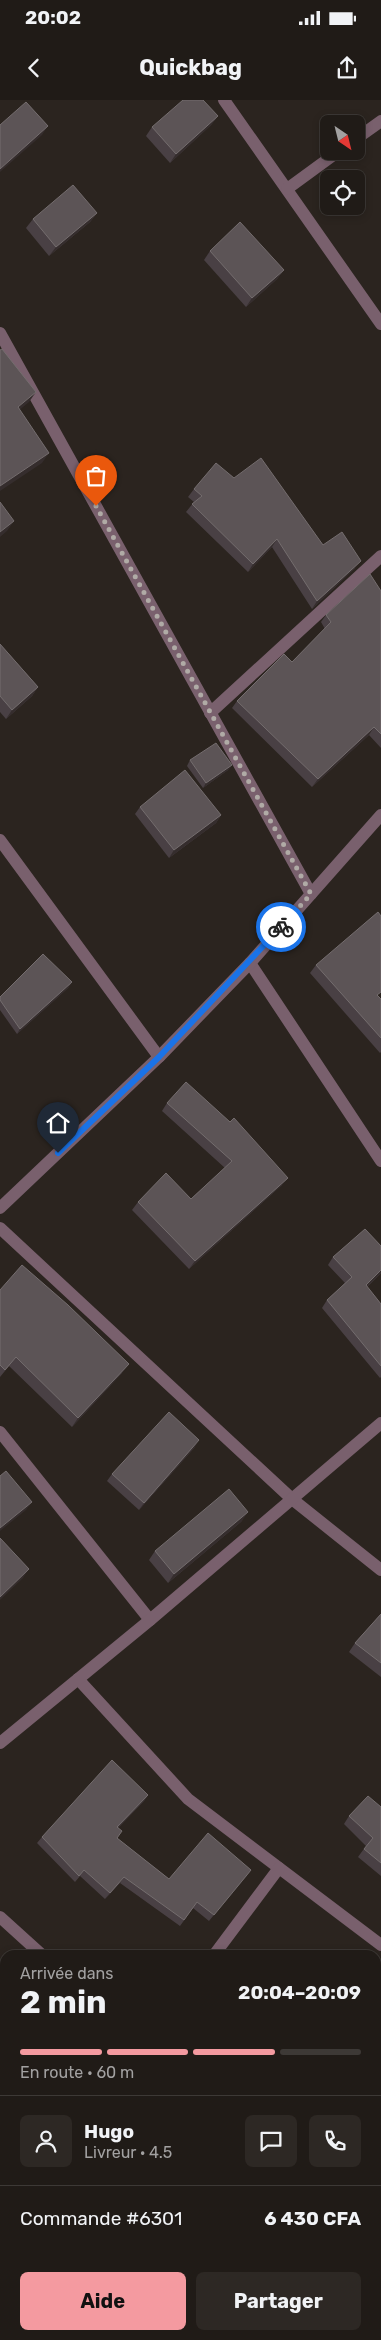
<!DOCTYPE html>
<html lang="fr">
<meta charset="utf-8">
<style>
body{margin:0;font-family:Rubik,sans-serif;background:#2d2824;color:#f1f3f6;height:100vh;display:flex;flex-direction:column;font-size:19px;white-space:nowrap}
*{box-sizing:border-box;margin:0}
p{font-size:16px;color:#a2a1a1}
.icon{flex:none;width:28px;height:28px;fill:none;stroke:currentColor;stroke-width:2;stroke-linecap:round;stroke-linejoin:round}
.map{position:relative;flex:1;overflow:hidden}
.details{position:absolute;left:0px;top:1850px;width:381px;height:390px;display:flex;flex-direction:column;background:#201b17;border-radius:15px 15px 0 0;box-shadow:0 2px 8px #0003,0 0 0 1px #3d3936}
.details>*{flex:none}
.needle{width:32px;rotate:145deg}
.buttons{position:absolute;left:320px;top:15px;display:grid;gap:10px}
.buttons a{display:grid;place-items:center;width:45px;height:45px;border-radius:8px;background:#201b17;box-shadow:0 2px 8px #0003,0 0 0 1px #3d3936;font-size:25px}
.pin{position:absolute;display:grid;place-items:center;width:42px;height:42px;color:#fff;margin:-51px -21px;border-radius:50% 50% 50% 0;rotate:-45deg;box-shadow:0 0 5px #0007}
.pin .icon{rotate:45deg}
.courier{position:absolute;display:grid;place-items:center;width:50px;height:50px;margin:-25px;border:4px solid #1a73e8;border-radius:50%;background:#fff;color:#222;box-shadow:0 1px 6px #0007}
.overview em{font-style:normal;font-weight:700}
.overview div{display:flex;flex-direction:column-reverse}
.overview{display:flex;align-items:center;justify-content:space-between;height:85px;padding:0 20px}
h1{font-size:32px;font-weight:700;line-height:38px}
.bar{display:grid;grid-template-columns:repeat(4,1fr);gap:8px 5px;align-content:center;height:60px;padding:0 20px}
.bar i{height:6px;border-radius:4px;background:#3d3936}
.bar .active{background:#f49aa0}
.bar p{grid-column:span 4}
.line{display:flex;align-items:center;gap:12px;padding:0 20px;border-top:1px solid #3d3936}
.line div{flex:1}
.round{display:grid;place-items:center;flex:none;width:52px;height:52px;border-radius:8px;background:#2d2824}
.button{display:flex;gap:10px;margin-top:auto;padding:10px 20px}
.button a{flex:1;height:58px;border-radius:8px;background:#f49aa0;color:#111;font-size:20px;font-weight:700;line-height:58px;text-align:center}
.button a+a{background:#2d2824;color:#f1f3f6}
.status{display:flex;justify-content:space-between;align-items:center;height:35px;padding:0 25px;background:#201b17;direction:ltr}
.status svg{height:14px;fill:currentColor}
header{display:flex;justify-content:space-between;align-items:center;height:65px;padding:0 20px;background:#201b17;font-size:22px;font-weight:700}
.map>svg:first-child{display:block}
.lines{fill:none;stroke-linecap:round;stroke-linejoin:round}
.minor{stroke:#79606d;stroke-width:12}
.wall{fill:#494044}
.shaded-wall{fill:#352d2d}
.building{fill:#5c5456;stroke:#746d6e}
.done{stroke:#b0aba6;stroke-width:5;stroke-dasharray:0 9}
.route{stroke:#1a73e8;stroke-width:6}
</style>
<div class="status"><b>20:02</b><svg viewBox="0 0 49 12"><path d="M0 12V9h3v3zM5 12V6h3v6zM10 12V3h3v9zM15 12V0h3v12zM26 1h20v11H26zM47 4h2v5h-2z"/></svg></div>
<header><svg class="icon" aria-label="back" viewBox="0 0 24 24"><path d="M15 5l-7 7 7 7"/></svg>Quickbag<svg class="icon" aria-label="share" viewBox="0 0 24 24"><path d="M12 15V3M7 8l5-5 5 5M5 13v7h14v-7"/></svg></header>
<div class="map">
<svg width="381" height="2240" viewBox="0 0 381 2240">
<rect width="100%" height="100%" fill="#2b241f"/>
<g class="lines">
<!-- minor -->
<g class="minor">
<path d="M224 0 381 224"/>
<path d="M356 39 381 21"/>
<path d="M287 89 339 51"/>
<path d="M0 233 311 794"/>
<path d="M210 613 381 456"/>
<path d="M0 740 159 957"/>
<path d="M250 863 381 1061"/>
<path d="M0 1108 159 957 250 863 381 715"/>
<path d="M0 1128 292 1399 381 1470"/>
<path d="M0 1332 150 1520"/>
<path d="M78 1579 188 1699 381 1845"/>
<path d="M0 1643 150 1520 381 1323"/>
<path d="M0 1817 42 1855"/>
<path d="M214 1855 279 1768"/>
<path d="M0 2075 5 2078"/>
<path d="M376 2143 381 2147"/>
<path d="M0 2148 5 2140"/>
<path d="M376 2229 381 2223"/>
<path d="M143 2235 148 2240"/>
<path d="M367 2240 371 2235"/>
</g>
</g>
<!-- wall -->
<g class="wall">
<path d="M218 16 211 25 170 63 146 36 152 27Z"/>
<path d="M97 113 90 122 49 156 26 128 33 119Z"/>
<path d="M210 151 284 170 277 179 246 207 204 160Z"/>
<path d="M234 378 355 468 312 509 272 447 248 472 186 412 194 402 188 397 194 389Z"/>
<path d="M381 491V648L369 635 312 687 232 608 237 601 292 562 325 529 321 522 326 515Z"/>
<path d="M0 544 38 587 32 596 6 619 0 612Z"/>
<path d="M190 660 232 665 228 670 203 688 187 666Z"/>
<path d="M140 707 221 715 216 723 169 758 135 714Z"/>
<path d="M316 865 379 897 381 899V952L380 953 310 873Z"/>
<path d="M72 882 68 888 17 934 0 910V897Z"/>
<path d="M167 1003 282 1085 189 1169 132 1110 138 1102 191 1099 225 1068 162 1011Z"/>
<path d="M381 1146V1173L367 1187 381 1204V1277L380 1278 322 1208 327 1200 345 1183 328 1165 333 1157Z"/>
<path d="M0 1190 122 1273 72 1327 9 1266 0 1277Z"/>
<path d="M195 1347 139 1410 107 1381 112 1374Z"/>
<path d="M242 1421 168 1483 149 1460 155 1451Z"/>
<path d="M381 1514V1577L349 1552 355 1543Z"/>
<path d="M148 1695 144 1701 118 1728 117 1738 169 1779 251 1770 209 1821 193 1808 180 1826 120 1783 105 1799 80 1776 75 1782 37 1743 42 1737Z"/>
<path d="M381 1707V1776L358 1757 366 1746 344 1724 349 1716Z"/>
<path d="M376 1910 381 1913V1970L376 1967Z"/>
<path d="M5 2018V2037L0 2033V2024Z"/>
</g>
<!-- shaded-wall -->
<g class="shaded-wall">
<path d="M218 16 211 25 170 63 176 54Z"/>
<path d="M48 26 42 35 0 72V69Z"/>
<path d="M97 113 90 122 49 156 56 147Z"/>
<path d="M284 170 277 179 246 207 252 198Z"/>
<path d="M36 292 29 302 11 317 18 307Z"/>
<path d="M49 353 42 363 0 391V386Z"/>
<path d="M14 421 7 431 0 437V432Z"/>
<path d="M277 439 272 447 248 472 253 464Z"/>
<path d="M361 461 355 468 312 509 317 501Z"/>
<path d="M38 587 32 596 6 619 12 610Z"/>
<path d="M374 627 369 635 312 687 318 679Z"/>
<path d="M232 665 228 670 203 688 206 683Z"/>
<path d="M221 715 216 723 169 758 174 750Z"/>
<path d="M72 882 68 888 17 934 20 929Z"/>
<path d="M288 1078 282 1085 189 1169 195 1161Z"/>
<path d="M381 1170V1173L360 1193 366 1185Z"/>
<path d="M129 1264 122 1273 72 1327 78 1318Z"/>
<path d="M199 1340 195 1347 139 1410 144 1403Z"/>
<path d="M32 1402 26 1410 0 1431V1428Z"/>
<path d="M248 1412 242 1421 168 1483 174 1474Z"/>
<path d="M29 1469 23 1478 0 1500V1497Z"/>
<path d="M148 1695 144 1701 112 1733 117 1727Z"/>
<path d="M251 1770 247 1776 209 1821 214 1815Z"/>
<path d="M124 1777 120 1783 105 1799 110 1793Z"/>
</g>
<!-- building -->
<g class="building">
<path d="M183 0H203L218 16 176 54 152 27Z"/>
<path d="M26 2 48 26 0 69V25Z"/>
<path d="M73 85 97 113 56 147 33 119Z"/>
<path d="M240 122 284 170 252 198 210 151Z"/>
<path d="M2 249 36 292 18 307 49 353 0 386V250Z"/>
<path d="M261 358 323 445 342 432 361 461 317 501 277 439 253 464 192 404 202 396 194 389 216 363 234 378Z"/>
<path d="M0 402 14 421 0 432Z"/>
<path d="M370 474 381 491V634L374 627 318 679 237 601 284 554 292 562 331 522 326 515Z"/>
<path d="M0 544 38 587 12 610 0 596Z"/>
<path d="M216 643 232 665 206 683 190 660Z"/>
<path d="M185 670 221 715 174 750 140 707Z"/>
<path d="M378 812 381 816V892L377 895 381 899V938L316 865Z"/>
<path d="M43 854 72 882 20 929 0 900V897Z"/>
<path d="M186 982 230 1022 234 1018 288 1078 195 1161 138 1102 166 1073 191 1099 232 1061 167 1003Z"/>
<path d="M365 1129 381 1146V1170L366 1185 381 1204V1266L327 1200 352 1177 333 1157Z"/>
<path d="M22 1165 68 1205 129 1264 78 1318 16 1257 5 1270 0 1265V1190Z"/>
<path d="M169 1312 199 1340 144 1403 112 1374Z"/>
<path d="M6 1371 32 1402 0 1428V1376Z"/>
<path d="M229 1389 248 1412 174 1474 155 1451Z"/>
<path d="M0 1438 29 1469 0 1497Z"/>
<path d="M381 1514V1563L355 1543Z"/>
<path d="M112 1660 148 1695 117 1727 122 1731 117 1738 169 1779 208 1733 251 1770 214 1815 197 1802 184 1820 124 1777 110 1793 84 1770 79 1776 42 1737Z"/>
<path d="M368 1696 381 1707V1763L364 1749 373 1738 349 1716Z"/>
<path d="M376 1910 381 1913V1961L376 1958Z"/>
<path d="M5 2018V2029L0 2025V2024Z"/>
<path d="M91 2235H109L115 2240H86Z"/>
</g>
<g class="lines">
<!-- done -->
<path class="done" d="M96 406 311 794 281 827"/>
<!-- route -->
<path class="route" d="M58 1053 159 957 281 827"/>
</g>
</svg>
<div class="buttons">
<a><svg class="needle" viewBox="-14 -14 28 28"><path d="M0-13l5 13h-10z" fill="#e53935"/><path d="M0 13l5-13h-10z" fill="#a2a1a1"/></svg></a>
<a><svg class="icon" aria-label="locate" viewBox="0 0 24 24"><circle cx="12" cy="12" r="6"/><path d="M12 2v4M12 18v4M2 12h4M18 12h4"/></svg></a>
</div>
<div class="pin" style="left:96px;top:406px;background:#ea580c"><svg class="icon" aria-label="bag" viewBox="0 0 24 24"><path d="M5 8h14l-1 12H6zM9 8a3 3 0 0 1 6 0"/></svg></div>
<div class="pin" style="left:58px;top:1053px;background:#1f2937"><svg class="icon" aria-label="home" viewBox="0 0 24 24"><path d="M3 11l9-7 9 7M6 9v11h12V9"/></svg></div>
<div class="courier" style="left:281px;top:827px"><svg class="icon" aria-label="bike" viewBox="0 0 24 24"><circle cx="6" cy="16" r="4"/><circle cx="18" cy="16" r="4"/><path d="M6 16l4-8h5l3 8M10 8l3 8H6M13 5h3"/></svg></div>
<section class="details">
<div class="overview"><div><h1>2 min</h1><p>Arrivée dans</p></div><em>20:04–20:09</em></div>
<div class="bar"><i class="active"></i><i class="active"></i><i class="active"></i><i></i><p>En route · 60 m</p></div>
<div class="line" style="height:90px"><a class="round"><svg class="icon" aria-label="person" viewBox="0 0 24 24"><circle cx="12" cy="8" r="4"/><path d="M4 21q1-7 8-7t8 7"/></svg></a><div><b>Hugo</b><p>Livreur · 4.5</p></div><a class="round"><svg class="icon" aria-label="chat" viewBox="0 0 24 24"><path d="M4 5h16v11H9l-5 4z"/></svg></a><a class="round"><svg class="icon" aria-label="phone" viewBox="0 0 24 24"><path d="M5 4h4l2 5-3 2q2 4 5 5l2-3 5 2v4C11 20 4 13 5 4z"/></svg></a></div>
<div class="line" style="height:65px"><div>Commande #6301</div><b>6 430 CFA</b></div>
<div class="button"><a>Aide</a><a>Partager</a></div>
</section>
</div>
